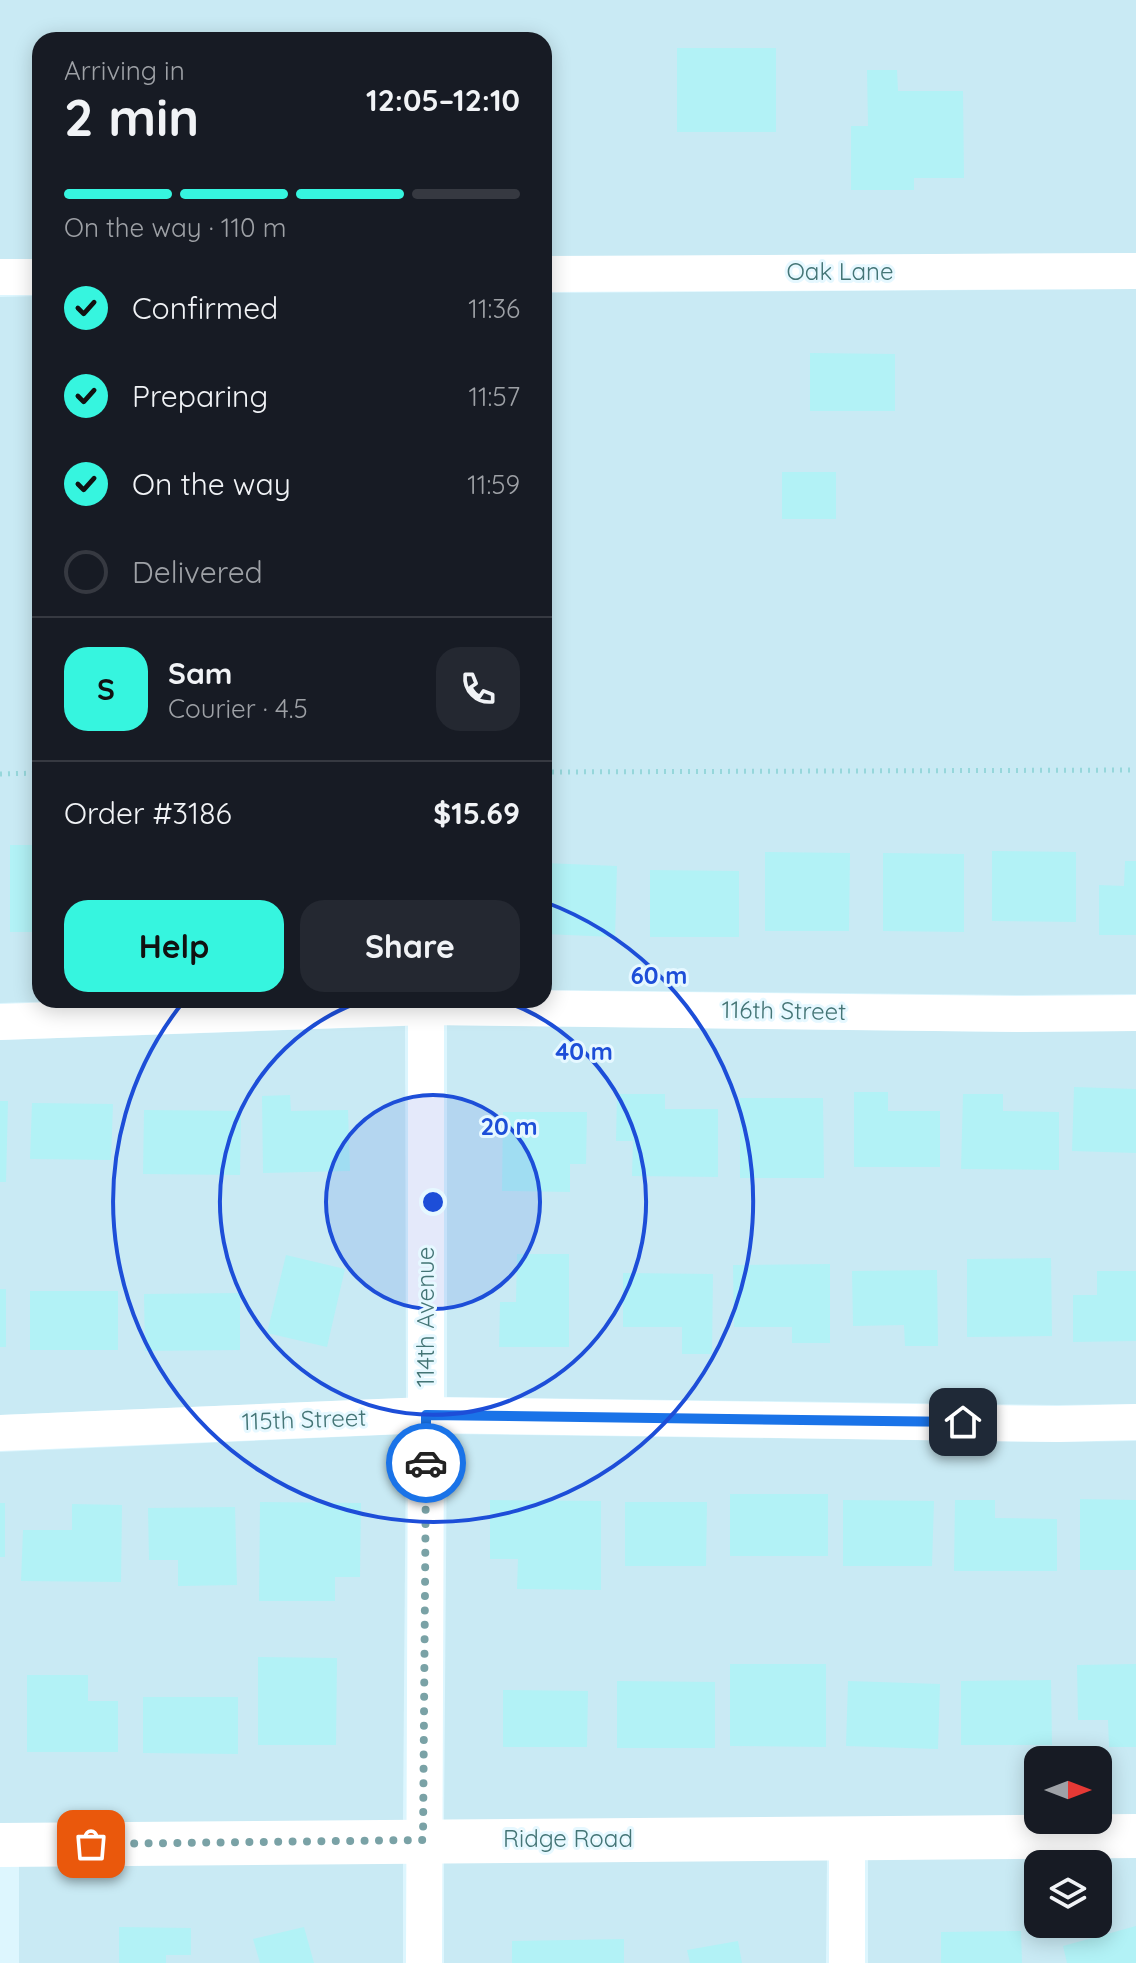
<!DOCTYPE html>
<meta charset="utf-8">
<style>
body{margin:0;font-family:Quicksand,sans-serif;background:#242831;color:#f1f3f6;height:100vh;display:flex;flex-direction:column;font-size:30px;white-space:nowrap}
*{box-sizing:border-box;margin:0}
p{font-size:26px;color:#9ea1a6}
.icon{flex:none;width:44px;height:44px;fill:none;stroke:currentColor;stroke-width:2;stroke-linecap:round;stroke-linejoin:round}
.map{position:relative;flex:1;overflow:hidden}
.side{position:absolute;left:32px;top:32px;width:520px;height:976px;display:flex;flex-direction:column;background:#171b24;border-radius:24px;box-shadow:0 4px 20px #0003}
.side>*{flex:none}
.needle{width:52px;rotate:90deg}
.fabs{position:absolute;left:1024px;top:1746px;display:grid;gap:16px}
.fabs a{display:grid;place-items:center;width:88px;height:88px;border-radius:16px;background:#171b24;box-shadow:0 4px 20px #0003;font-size:40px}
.pin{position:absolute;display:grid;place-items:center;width:68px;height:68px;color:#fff;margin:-34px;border-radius:16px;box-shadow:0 4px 12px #0006}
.courier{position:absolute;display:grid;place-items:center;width:80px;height:80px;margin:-40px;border:6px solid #1a73e8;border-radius:50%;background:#fff;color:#222;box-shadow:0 2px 10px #0007}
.summary em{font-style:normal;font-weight:700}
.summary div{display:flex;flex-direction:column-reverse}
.summary{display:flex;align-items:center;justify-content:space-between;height:136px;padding:0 32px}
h1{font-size:52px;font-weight:700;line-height:60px}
.bar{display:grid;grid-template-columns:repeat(4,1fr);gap:12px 8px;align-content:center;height:96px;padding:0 32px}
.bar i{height:10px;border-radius:6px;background:#363941}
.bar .on{background:#36f5df}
.bar p{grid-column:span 4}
.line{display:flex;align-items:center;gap:20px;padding:0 32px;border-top:2px solid #363941}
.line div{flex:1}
.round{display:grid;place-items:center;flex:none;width:84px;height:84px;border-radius:24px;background:#242831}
ol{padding:0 32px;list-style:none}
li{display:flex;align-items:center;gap:24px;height:88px}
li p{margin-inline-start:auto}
li .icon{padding:8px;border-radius:50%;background:#36f5df;color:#111;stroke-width:4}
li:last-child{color:#9ea1a6}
li i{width:44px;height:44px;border:4px solid #363941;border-radius:50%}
.action{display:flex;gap:16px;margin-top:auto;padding:16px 32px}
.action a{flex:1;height:92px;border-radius:24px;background:#36f5df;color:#111;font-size:32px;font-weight:700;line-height:92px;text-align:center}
.action a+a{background:#242831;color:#f1f3f6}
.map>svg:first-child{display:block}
.residential{fill:#c9eaf4;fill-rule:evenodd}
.building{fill:#b2f2f6}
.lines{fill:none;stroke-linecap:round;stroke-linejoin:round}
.path{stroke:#96d7db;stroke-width:5;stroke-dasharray:2 6;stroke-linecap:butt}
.minor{stroke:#fff;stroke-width:36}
.tertiary{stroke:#fff;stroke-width:44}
.done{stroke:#7aa2a6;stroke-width:8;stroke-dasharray:0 14.4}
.route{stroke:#1a73e8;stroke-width:10}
.ring{fill:none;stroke:#1d4ed8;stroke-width:4}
.labels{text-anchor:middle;stroke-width:6;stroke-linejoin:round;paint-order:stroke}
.street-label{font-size:24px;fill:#447576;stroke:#e6f8ff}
.centre{fill:#1d4ed8;stroke:#e6f8ff;stroke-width:4}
.ring-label{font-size:24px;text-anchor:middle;font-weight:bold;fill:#1d4ed8;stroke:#e6f8ff;stroke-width:6;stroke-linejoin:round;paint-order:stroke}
</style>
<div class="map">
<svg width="1136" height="1963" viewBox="0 0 1136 1963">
<rect width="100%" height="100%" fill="#ddf6fe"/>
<!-- residential -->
<g class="residential">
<path d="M0 0H1136V253L544 257V40H40V260H0Z"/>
<path d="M1136 289V994L1019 995 544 990V293Z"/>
<path d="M40 296V1000H93L0 1003V297Z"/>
<path d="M447 1025 1019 1032 1136 1031V1404L1058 1405 447 1397Z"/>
<path d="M405 1026 406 1398 0 1415V1040Z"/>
<path d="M406 1434 403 1821 0 1826V1452Z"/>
<path d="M447 1434 1058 1442 1136 1441V1817L1098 1818V1760H1038V1818L444 1821Z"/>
<path d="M1136 1854V1963H868V1857ZM1038 1864H1098V1924H1038Z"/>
<path d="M827 1857 826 1963H444V1858Z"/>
<path d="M403 1858V1963H19V1863Z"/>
</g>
<!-- building -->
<g class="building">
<rect x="677" y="48" width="99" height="84"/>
<path d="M867 70H897L898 91H963L964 178H914V190H851V126H868Z"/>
<path d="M810 353 895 354V411H810Z"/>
<rect x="782" y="472" width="54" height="47"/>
<rect x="10" y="845" width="30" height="87"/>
<path d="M992 851 1076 852V922L992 921Z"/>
<path d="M765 852 850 853 849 931H765Z"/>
<path d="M883 853 964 854V932L883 931Z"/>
<path d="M1125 861H1136V935H1099V885L1124 886Z"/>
<path d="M544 863 617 866 615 937 544 934Z"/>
<path d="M650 870 739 871V937H650Z"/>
<path d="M1074 1087 1136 1089V1153L1072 1151Z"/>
<path d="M854 1092H888V1111H940V1167H854Z"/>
<path d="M617 1094H665V1109H718V1177L632 1176 633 1141H616Z"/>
<path d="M963 1094H1003V1111L1059 1112V1170L961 1169Z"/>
<path d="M290 1095 291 1111 348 1110 350 1171 263 1173 262 1096Z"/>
<path d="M740 1098H823L824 1178H740Z"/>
<path d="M0 1101H8L6 1182H0Z"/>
<path d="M32 1103 113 1104 111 1160 30 1159Z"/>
<path d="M144 1110 241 1111 240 1175 143 1174Z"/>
<path d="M503 1112H587L586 1164H570V1192L502 1191Z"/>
<path d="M517 1254H569V1347H499L500 1302H516Z"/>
<path d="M286 1255 345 1269 327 1347 267 1333Z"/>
<path d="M1051 1258 1052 1336 967 1337V1259Z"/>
<path d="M830 1264V1343H792V1327H734L733 1265Z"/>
<path d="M937 1270 938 1346H905L904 1325 853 1326 852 1271Z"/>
<path d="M1097 1271H1136V1341L1073 1342V1295H1097Z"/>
<path d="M623 1273 713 1274 712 1354H682V1327H623Z"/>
<rect x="0" y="1289" width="6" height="58"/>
<rect x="30" y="1291" width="88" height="59"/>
<path d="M240 1293V1350L145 1351 144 1294Z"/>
<rect x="730" y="1494" width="98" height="62"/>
<path d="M1080 1499 1136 1500V1570H1080Z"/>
<path d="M490 1500 601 1501V1590L517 1589 518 1559H490Z"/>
<path d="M843 1500 934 1501 932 1566H843Z"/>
<path d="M955 1500H995V1518L1057 1519V1571H954Z"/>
<path d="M260 1502 361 1503 360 1577H335V1601H259Z"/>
<path d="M625 1502H707L706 1566H625Z"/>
<rect x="0" y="1503" width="5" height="54"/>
<path d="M72 1504 122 1505 121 1582 21 1581 23 1530H72Z"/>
<path d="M235 1507 237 1585 178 1586V1560H149L148 1508Z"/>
<path d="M258 1657 337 1658 336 1745H258Z"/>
<path d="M730 1664H826V1747L730 1746Z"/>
<path d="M1136 1664V1747H1109L1108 1720H1078L1077 1665Z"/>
<path d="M27 1675H88V1701H118V1752H27Z"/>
<path d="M1051 1680 1052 1745H961V1681Z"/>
<path d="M617 1681 715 1682V1748H617Z"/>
<path d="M848 1681 940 1684 938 1749 846 1746Z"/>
<path d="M503 1690 588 1691 587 1747H503Z"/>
<path d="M143 1697H238V1754L143 1753Z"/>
<path d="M1136 1926V1963H1067L1063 1946Z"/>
<path d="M119 1927 191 1928V1955H166V1963H119Z"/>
<path d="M304 1927 314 1963H260L253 1939Z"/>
<path d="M1021 1931 1022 1963H941V1932Z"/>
<path d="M624 1939V1963H512V1941Z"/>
<path d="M738 1941 742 1963H690L687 1950Z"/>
</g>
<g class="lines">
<!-- path -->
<g class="path">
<path d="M544 772 1136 770"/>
<path d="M0 774 40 773"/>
</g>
<!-- minor -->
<g class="minor">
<path d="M544 274 1136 271"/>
<path d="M0 277H40"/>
<path d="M0 1022 426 1007 1019 1014 1136 1013"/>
<path d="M0 1433 426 1415 1058 1424 1136 1422"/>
<path d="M424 1963 426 1415V1007"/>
<path d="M847 1963V1839"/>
</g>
<!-- tertiary -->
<path class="tertiary" d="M0 1845 1136 1836"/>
</g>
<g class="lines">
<!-- done -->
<path class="done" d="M91 1844 423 1840 426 1463"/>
<!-- route -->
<path class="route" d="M426 1463V1415L963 1422"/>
</g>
<!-- distance rings -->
<circle cx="433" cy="1202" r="107" fill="#1d4ed8" fill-opacity=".12"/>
<g class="ring">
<circle cx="433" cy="1202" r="107"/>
<path d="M501 1000A213 213 0 1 1 365 1000"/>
<path d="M545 902A320 320 0 1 1 184 1001"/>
</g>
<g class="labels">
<!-- street labels -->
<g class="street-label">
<text x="840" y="280">Oak Lane</text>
<text transform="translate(784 1011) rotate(1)" y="8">116th Street</text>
<text transform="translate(426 1317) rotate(-90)" y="8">114th Avenue</text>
<text transform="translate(304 1420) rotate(-2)" y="8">115th Street</text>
<text x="568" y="1847">Ridge Road</text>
</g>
</g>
<circle cx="433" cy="1202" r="12" class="centre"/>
<g class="ring-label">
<text x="659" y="984">60 m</text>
<text x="584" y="1060">40 m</text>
<text x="509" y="1135">20 m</text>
</g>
</svg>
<div class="fabs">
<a><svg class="needle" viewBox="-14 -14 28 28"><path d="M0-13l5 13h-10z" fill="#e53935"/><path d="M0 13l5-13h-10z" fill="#9ea1a6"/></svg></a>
<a><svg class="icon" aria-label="layers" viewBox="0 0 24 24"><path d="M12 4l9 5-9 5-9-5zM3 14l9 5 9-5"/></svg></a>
</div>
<div class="pin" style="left:91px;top:1844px;background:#ea580c"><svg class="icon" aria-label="bag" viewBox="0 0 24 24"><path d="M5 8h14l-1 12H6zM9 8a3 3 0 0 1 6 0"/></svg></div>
<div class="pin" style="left:963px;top:1422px;background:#1f2937"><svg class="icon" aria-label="home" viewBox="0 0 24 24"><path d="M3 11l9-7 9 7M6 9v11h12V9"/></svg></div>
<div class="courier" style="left:426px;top:1463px"><svg class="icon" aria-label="car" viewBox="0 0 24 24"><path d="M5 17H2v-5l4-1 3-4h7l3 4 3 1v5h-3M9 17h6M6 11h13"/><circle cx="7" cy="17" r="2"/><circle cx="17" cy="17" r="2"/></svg></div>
<section class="side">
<div class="summary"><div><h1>2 min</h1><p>Arriving in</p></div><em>12:05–12:10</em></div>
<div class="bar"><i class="on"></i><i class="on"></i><i class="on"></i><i></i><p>On the way · 110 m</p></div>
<ol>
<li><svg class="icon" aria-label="check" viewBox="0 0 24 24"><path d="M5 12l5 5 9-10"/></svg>Confirmed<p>11:36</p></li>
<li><svg class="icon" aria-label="check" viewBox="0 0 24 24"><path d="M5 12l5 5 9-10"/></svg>Preparing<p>11:57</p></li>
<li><svg class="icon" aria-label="check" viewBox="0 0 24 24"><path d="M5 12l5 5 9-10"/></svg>On the way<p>11:59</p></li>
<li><i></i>Delivered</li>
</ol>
<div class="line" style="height:144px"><b class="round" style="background:#36f5df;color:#111">S</b><div><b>Sam</b><p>Courier · 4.5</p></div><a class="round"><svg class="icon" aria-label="phone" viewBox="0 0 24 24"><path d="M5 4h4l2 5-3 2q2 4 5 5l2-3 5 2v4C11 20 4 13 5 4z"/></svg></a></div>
<div class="line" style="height:104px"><div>Order #3186</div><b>$15.69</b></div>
<div class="action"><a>Help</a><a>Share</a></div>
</section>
</div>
